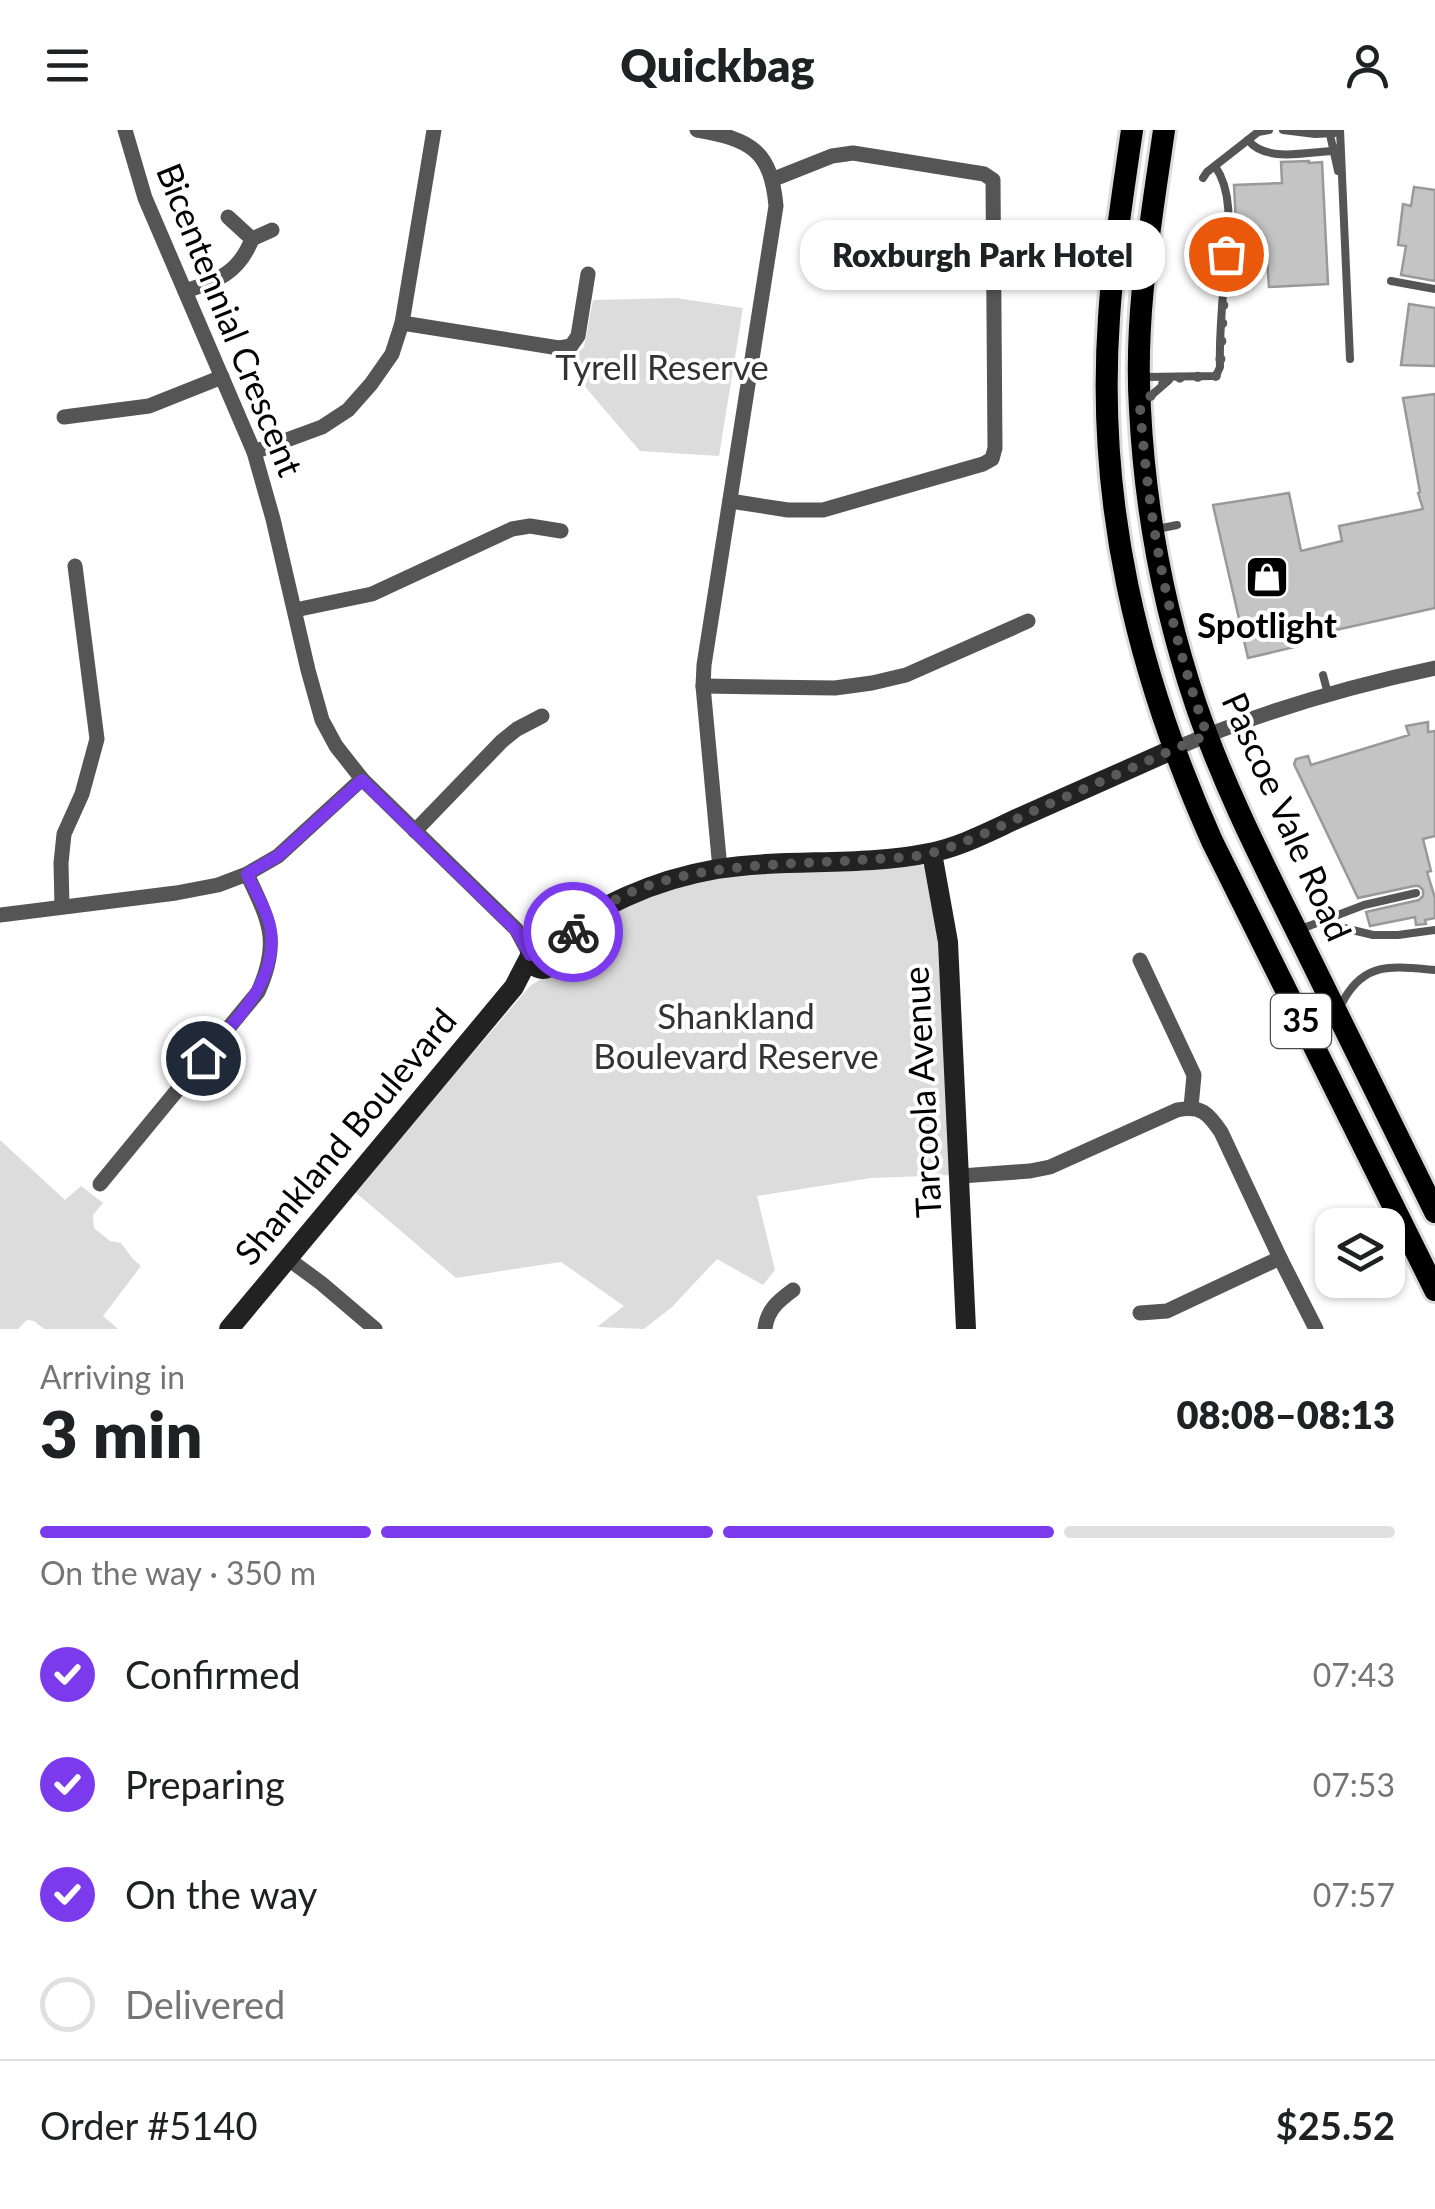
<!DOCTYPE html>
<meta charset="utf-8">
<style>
body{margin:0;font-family:Lato,sans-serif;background:#f2f2f2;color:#202124;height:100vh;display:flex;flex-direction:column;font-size:38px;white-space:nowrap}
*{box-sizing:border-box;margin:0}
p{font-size:32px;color:#757577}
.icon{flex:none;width:55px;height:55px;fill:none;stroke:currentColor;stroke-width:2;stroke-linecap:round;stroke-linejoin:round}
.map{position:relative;height:1199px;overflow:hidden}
.side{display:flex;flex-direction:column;background:#fff;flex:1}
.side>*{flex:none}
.buttons{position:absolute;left:1315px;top:1078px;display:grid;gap:20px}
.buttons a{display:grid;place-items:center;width:90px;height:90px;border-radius:20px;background:#fff;box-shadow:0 2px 8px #0004;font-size:50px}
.pin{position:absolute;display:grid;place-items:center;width:85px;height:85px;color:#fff;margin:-42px;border:5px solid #fff;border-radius:50%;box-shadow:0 2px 10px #0007}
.courier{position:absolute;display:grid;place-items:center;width:100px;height:100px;margin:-50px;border:8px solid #7c3aed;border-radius:50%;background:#fff;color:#222;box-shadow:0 2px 12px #0007}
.bubble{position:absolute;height:70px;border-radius:30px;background:#fff;box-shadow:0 2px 8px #0004;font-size:32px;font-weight:800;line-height:70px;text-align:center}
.summary em{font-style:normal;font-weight:800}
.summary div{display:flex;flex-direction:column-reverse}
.summary{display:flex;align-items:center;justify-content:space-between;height:170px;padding:0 40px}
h1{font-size:65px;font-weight:800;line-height:75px}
.bar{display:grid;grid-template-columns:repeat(4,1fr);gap:15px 10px;align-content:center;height:120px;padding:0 40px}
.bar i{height:12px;border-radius:8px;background:#e0e0e0}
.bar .selected{background:#7c3aed}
.bar p{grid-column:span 4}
.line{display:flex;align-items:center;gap:25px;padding:0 40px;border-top:2px solid #e0e0e0}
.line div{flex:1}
ol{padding:0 40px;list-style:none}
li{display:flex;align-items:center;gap:30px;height:110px}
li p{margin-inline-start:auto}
li .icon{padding:10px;border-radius:50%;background:#7c3aed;color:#fff;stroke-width:4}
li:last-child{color:#757577}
li i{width:55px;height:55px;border:5px solid #e0e0e0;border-radius:50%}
header{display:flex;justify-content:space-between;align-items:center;height:130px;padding:0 40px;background:#fff;font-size:45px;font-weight:800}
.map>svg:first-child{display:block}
.green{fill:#dcdcdc}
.building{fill:#c4c4c4;stroke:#999;stroke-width:2.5}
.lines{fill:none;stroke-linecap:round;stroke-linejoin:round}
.primary-casing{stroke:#dbdbdb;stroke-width:28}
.lane{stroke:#555;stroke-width:8}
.street{stroke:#555;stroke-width:15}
.secondary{stroke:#222;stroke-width:20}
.primary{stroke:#000;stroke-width:22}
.done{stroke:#595959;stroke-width:10;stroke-dasharray:0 18}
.route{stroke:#7c3aed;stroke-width:12}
.labels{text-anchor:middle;stroke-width:8;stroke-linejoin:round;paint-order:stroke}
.shield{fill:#fff;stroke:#4c4c4c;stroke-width:2.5}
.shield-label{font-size:32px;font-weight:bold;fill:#000}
.street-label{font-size:35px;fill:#000;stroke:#fff}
.park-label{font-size:35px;fill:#333;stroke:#fff}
.poi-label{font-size:35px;font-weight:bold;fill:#000;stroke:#fff}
</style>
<header><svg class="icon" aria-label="menu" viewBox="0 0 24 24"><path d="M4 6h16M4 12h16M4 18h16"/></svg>Quickbag<svg class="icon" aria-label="person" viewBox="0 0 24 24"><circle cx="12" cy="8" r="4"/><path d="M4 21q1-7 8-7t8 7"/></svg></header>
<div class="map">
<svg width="1435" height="1199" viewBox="0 0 1435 1199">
<rect width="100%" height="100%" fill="#fff"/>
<!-- green -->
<g class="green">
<path d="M676 168 743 178 719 326 640 321 581 252 573 227 584 217 593 170Z"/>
<path d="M913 732 923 735 929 742 942 813 954 1045 871 1048 757 1066 775 1140 763 1155 717 1129 672 1177 644 1199 597 1197 624 1176 561 1132 456 1148 354 1061 531 855 556 841 566 820 598 792 632 771 670 757 718 748Z"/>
<path d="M0 1010 65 1070 81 1056 103 1073 93 1085 94 1098 110 1111 121 1113 133 1129 141 1136 103 1186 118 1199H44L34 1191 27 1190 18 1199H0Z"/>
</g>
<!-- building -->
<g class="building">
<path d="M1309 31V33L1322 32 1328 154 1269 157 1267 130 1246 112 1237 113 1234 55 1282 53 1281 32Z"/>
<path d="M1414 57 1435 60V151L1401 145 1406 116 1398 115 1403 74 1411 76Z"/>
<path d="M1409 174 1435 178V236L1401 235Z"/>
<path d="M1435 264V478L1295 509 1299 516 1248 528 1213 375 1289 363 1301 421 1342 411 1339 396 1423 379 1418 363 1420 362 1403 268Z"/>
<path d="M1428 592V602L1435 601V706L1423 709 1431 741 1427 742 1435 768V788L1425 790 1426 794 1416 795 1415 787 1370 796 1366 782 1419 770 1423 766V760L1419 756H1414L1358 768 1294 634 1296 629 1308 626 1311 635 1409 605 1406 596Z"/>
</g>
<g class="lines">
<!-- primary casing -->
<g class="primary-casing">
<g id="primary">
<path d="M1132 0C1123 63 1113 125 1109 188 1096 373 1137 543 1212 711L1435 1160"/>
<path d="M1164 0C1151 92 1134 185 1140 279 1145 379 1164 480 1196 575 1224 657 1263 733 1301 810 1346 901 1390 992 1435 1082"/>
</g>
</g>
<!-- lane -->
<g class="lane">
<path d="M1283 0 1315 4 1335 3"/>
<path d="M1329 0 1338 41"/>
<path d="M1340 0 1350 229"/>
<path d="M1248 10C1266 33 1306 22 1333 21L1340 17"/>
<path d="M1203 48 1207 42 1258 2 1269 0"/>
<path d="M1391 151 1435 159"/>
<path d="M1145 247 1216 246 1220 237C1219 208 1222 179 1224 150 1226 113 1237 68 1215 36"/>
<path d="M1146 270 1169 250"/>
<path d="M1157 399 1177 395"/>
<path d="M1323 545 1328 564"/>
<path d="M1319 792 1373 805H1398L1435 800"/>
<path d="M1301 799 1364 775 1416 763"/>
<path d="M1339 879C1361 831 1389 836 1435 840"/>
</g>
<!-- street -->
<g class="street">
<path d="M125 0 145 68 254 322 273 389 308 540 322 590 336 616 362 649 516 799 530 825"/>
<path d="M697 0C750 9 771 20 776 76L704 535 703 556 720 739"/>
<path d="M228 87 252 109 272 100"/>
<path d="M185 161C217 151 239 143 252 109"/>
<path d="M402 193 559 218 571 216 578 206 588 144"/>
<path d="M64 287 149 276 222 247"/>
<path d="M254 322 322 297 348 280 371 254 392 224 402 193 434 0"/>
<path d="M730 371 788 380H823L983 334 992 329 995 318 993 50 984 44 853 23 832 26 774 49"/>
<path d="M295 480 372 464 512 399 530 396 561 401"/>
<path d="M703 556 835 558 872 553 906 545 1028 491"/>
<path d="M1174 619C1258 583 1345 557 1435 538"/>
<path d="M415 701 502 611 517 599 542 586"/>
<path d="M62 776 61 733 64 704 82 664 97 609 75 436"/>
<path d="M0 785 176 763 218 755 247 744 278 726 362 649"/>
<path d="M1140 830 1194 945 1191 977"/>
<path d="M961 1046 1030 1041 1050 1037 1177 980C1201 975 1208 983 1221 1002L1280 1128 1316 1199"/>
<path d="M100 1054 258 862C281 811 269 791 247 744"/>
<path d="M287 1128 321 1153 375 1199"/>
<path d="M1140 1183 1167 1181 1280 1128"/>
<path d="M765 1199C767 1180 778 1171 793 1160"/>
</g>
<!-- secondary -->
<g class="secondary">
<path d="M932 723 948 812 966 1199"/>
<circle cx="543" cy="826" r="13"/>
<path d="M543 813C603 776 647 751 717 739 787 728 859 737 929 723 961 717 992 700 1021 687 1072 664 1123 642 1174 619"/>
<path d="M229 1199 514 857 530 826"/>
</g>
<!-- primary -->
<use href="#primary" class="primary"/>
</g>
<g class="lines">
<!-- done -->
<path class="done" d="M573 802C637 731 771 736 860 730 884 728 911 729 935 722 971 711 1006 694 1040 678 1096 654 1151 629 1207 605 1168 495 1149 393 1140 277L1162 254 1173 248 1216 246 1220 237 1226 124"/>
<!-- route -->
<path class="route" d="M203 928C233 892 277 854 271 802 269 783 255 762 247 744L278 726 362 650 516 800 530 825C532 815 541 810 550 814L556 824 573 802"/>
</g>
<!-- icons -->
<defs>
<g id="shop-square" transform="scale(2.25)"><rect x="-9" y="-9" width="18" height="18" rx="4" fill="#000" stroke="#fff"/><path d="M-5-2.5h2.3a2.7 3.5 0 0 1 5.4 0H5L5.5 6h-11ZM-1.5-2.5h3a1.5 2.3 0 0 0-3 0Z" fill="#fff"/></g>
</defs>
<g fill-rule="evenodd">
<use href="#shop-square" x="1267" y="447"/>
</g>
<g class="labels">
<!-- shield labels -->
<rect class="shield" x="1271" y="864" width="60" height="54" rx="8"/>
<g class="shield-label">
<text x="1301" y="902">35</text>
</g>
<!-- street labels -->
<g class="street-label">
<text transform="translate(229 190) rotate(68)" y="12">Bicentennial Crescent</text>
<text transform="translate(1286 687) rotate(66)" y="12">Pascoe Vale Road</text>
<text transform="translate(923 962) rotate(-93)" y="12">Tarcoola Avenue</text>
<text transform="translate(346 1007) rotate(-50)" y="12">Shankland Boulevard</text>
</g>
<!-- park labels -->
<g class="park-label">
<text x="662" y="250">Tyrell Reserve</text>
<text x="736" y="899">Shankland<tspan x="736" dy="40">Boulevard Reserve</tspan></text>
</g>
<!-- poi labels -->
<g class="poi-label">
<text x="1267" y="508">Spotlight</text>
</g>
</g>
</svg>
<div class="buttons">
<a><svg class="icon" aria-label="layers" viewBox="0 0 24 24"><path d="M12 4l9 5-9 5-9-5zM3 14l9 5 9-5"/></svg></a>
</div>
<div class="pin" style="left:1226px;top:124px;background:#ea580c"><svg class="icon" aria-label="bag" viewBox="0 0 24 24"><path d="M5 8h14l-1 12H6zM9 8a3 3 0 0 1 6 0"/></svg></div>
<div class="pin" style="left:203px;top:928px;background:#1f2937"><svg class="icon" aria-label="home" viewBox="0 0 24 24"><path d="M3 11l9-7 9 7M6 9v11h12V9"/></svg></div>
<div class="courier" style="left:573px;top:802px"><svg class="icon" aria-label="bike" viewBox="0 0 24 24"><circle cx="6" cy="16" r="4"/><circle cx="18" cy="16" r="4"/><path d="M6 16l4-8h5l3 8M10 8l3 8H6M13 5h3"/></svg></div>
<div class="bubble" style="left:800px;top:90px;width:365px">Roxburgh Park Hotel</div>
</div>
<section class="side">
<div class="summary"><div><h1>3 min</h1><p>Arriving in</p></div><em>08:08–08:13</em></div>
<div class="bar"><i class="selected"></i><i class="selected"></i><i class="selected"></i><i></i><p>On the way · 350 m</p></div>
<ol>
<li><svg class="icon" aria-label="check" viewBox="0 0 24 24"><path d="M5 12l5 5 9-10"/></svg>Confirmed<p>07:43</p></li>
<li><svg class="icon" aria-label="check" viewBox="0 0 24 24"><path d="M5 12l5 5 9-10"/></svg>Preparing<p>07:53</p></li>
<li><svg class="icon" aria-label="check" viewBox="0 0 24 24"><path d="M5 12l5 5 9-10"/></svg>On the way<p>07:57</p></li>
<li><i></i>Delivered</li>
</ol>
<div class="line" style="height:130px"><div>Order #5140</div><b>$25.52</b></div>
</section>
